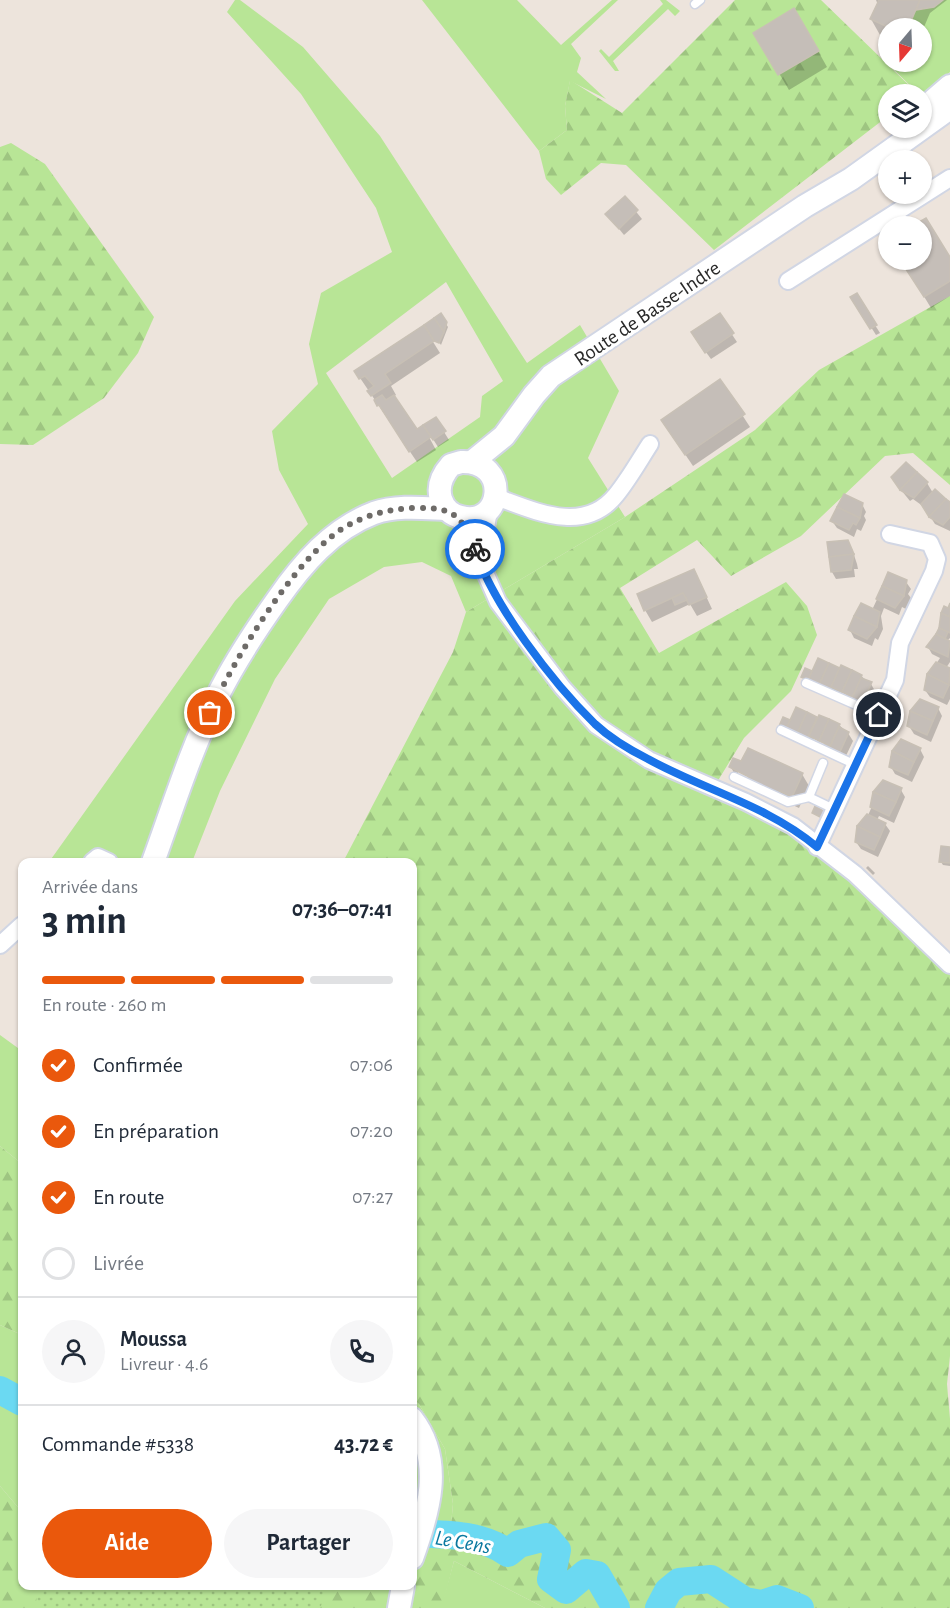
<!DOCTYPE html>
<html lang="fr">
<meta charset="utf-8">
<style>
body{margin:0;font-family:"Alegreya Sans",sans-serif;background:#f6f6f7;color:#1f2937;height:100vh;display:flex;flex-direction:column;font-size:22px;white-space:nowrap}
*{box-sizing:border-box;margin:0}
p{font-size:20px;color:#747a83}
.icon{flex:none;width:33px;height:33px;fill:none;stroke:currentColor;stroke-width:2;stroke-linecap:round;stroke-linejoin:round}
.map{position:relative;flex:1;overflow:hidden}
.details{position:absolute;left:18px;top:858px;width:399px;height:732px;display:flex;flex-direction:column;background:#fff;border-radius:12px;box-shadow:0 2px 4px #0004}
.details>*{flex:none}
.needle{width:39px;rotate:199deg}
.controls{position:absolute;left:878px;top:18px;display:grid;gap:12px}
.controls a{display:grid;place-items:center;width:54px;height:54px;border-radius:50%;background:#fff;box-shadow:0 2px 4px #0004;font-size:30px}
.pin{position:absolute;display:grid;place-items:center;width:51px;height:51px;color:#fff;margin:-26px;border:3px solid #fff;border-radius:50%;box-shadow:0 2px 6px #0007}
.courier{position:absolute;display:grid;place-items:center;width:60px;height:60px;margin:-30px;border:4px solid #1a73e8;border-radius:50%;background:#fff;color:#222;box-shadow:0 2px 8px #0007}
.head em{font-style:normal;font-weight:700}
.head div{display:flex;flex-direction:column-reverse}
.head{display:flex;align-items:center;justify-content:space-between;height:102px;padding:0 24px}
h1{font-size:39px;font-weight:700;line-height:45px}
.bar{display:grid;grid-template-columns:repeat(4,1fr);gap:9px 6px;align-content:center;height:72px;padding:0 24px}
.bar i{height:8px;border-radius:4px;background:#e0e1e3}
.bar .selected{background:#ea580c}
.bar p{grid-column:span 4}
.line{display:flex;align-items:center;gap:15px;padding:0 24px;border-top:2px solid #e0e1e3}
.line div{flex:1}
.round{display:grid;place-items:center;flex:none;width:63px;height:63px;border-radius:32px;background:#f6f6f7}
ol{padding:0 24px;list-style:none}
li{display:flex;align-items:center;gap:18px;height:66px}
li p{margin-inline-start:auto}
li .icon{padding:6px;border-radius:50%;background:#ea580c;color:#fff;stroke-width:4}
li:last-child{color:#747a83}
li i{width:33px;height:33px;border:3px solid #e0e1e3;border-radius:50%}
.primary-button{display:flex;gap:12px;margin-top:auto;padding:12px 24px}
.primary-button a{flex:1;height:69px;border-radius:36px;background:#ea580c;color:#fff;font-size:24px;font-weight:700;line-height:69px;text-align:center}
.primary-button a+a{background:#f6f6f7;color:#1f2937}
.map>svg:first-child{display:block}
.grass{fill:#b8e596;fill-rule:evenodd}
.forest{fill:url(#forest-firs)}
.park{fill:url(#park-dots)}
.shadow{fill:#0003;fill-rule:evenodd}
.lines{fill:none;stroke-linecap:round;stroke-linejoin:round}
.river{stroke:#6bd9f2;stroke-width:28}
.building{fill:#c5beb8;stroke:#c8c0b5;stroke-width:1.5}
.lane-casing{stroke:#d1d6e4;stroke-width:11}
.street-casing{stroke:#d1d6e4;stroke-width:20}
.secondary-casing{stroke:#d1d6e4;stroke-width:26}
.lane{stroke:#fff;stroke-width:8}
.street{stroke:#fff;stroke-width:16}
.secondary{stroke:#fff;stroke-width:22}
.done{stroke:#6e6b68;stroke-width:6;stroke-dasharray:0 10.8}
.route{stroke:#1a73e8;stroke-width:8}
.labels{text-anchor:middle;stroke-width:6;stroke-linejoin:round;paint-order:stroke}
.street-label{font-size:21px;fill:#2a2a2a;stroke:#fff}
.water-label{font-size:22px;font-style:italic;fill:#09789f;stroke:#fff}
</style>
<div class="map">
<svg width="950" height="1608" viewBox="0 0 950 1608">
<defs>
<pattern id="forest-firs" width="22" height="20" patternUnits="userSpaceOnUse" patternTransform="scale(1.5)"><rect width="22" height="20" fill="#b8e596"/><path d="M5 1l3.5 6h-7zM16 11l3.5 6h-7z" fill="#9ec581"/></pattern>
<pattern id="park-dots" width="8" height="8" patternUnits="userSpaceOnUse" patternTransform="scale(1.5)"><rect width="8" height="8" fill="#b8e596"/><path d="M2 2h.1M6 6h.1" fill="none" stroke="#9ec581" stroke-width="1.8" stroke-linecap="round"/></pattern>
</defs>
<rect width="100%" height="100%" fill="#ede4dc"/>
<!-- grass -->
<g class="grass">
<path d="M235 0H240L303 47 380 136 527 363 580 325 619 391 588 458 625 517 466 612 451 576 422 562 384 567 329 599 275 679 220 791 192 862H49L235 601 308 524 279 470 272 431 318 384 309 344 321 293 392 252 376 208 301 94 227 12ZM446 282 503 381 482 396 480 417 392 478 326 373Z"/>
<path d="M422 0H517L561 45 612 0H618L571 44 581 58 577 72 606 99 570 81 565 106 567 130 539 151Z"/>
<path d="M660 0H666L680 11 675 16 668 9 613 61 619 71H615L599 51 601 49 609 57 663 4Z"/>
<path d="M920 0H950V72L921 96 890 66 892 62H921V28H908Z"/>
<path d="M0 1035 22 1051V1164L0 1146Z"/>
<path d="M0 1325 22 1335V1512L0 1486Z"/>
<path d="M412 1399 419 1404 445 1449 453 1504 451 1525 413 1522Z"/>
<path d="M454 1561 545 1608H441Z"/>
</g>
<!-- forest -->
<g class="forest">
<path d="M735 0H821L917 93 888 94V116L714 250 626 165 601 163 561 195 546 179 539 151 567 130 565 106 570 80 622 113Z"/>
<path d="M11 143 45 164 154 317 138 353 104 398 33 445 0 444V147Z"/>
<path d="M950 296V485L913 453 885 456 801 536 731 576 697 540 620 588 659 653 786 582 807 606 817 635 791 691 744 738 711 792 817 848 942 969 950 964V1356L947 1384 950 1419V1608H545L454 1561 442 1608H0V1486L22 1512V1586H412L413 1522 451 1525 453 1504 445 1449 419 1404 413 1399 412 862H343L453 652 466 612 625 517 755 430 819 370Z"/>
<path d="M0 1146 22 1164V1335L0 1325Z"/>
</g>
<!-- park -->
<path class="park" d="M37 1586H329L320 1608H36Z"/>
<!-- shadow -->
<g class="shadow">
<path d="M876 0H947L930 13 921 34V28H888V38L880 35 871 19 878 5Z"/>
<path d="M755 33 818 51 827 67 789 90Z"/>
<path d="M625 198 642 219 624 235 607 214Z"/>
<path d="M925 220 950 260V296L931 308 902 260H921V226H915Z"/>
<path d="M856 295 880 333 876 335 852 297Z"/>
<path d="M440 315 448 327 441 345 427 327 425 329 440 353 391 386 396 395 393 397 417 431 436 419 449 440 438 447 431 436 429 437 436 450 417 462 356 372Z"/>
<path d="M719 315 737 342 711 359 697 340Z"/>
<path d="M720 381 750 427 693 466 670 432Z"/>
<path d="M927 483 933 493 950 504V531L935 524 924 507 913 499 910 501 897 485Z"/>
<path d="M862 504 866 512 864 516 866 520 861 531 857 529 854 537 837 528 832 521Z"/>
<path d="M829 544 852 549 857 564 858 569H854L855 577 836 579 832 572Z"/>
<path d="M889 574 906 582 911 589 908 594 911 598 906 609 902 607 899 615 884 608 881 616 883 629 878 640 875 638 872 646 854 638 850 630 872 610Z"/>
<path d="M700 583 712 609 697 616 690 604 652 622 645 610Z"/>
<path d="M950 607V638L947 641 950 643V662L946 668 950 670V699L947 705 930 697 925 690 928 685 925 681 940 658 932 654 928 647 930 642 933 644 942 623 940 619 945 608 948 610Z"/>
<path d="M839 669 861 676 871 684 875 691 866 711 845 694 836 691 834 696 803 677 806 670 813 673Z"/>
<path d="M938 708 942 716 931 742 914 734 909 726Z"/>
<path d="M865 714 870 716 871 722 866 720Z"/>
<path d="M816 718 839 725 848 733 853 741 844 760 825 748 823 744 827 742 814 737 811 746 782 729 784 719 791 722Z"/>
<path d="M895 747 920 749 924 757 912 782 895 774 891 767 893 762 890 758Z"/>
<path d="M731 767 802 774 809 786 799 808 737 779ZM738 770 757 779 756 782 738 774Z"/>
<path d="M901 790 905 797 894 823 879 816 877 820 885 824 890 831 878 857 861 849 856 842 874 802Z"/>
<path d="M950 849V866L943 865 941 862Z"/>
<path d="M868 866 875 873 873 875 866 868Z"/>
</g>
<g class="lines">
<!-- river -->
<g class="river">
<path d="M0 1390 22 1402"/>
<path d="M412 1533C446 1535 480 1533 508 1553L519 1544 546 1537 557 1550 551 1579 566 1590 586 1573 597 1575 616 1608"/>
<path d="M659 1608 668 1591 679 1582 711 1579 745 1601 762 1604 777 1599 800 1608"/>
</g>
</g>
<!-- building -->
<g class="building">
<path d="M879 0H920L908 28H890L870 19Z"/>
<path d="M920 0H943L934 7 916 10Z"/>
<path d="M794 8 819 51 778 75 753 33Z"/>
<path d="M625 196 638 210 619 229 605 214Z"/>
<path d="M926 218 950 257V281L924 297 900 260H921V226H912Z"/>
<path d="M857 293 877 325 870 329 850 297Z"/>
<path d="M441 313 447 322 444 332 434 318Z"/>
<path d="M720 313 734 333 705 353 691 332Z"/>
<path d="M434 318 444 332 439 343 434 341 424 325Z"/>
<path d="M424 325 434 341 385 374 391 383 371 396 367 391 374 386 365 376 359 379 354 371Z"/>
<path d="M720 379 745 414 685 455 661 420Z"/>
<path d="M382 395 386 400 394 395 417 429 423 425 431 437 409 452 379 405 377 406 374 400Z"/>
<path d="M436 417 446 431 433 440 423 425Z"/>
<path d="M906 462 917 472 900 490 891 477Z"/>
<path d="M917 472 928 482 914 498 900 490Z"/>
<path d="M935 489 946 499 929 517 921 504Z"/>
<path d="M844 494 863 503 860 518 837 507Z"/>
<path d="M946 499 950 502V517L943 525 929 517Z"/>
<path d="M837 507 860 518 856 525 853 523 849 530 830 521Z"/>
<path d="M848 540 854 554 829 557 827 542Z"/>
<path d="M854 554 851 570 831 572 829 557Z"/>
<path d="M694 569 707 597 689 605 683 593 644 611 637 594Z"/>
<path d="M888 572 907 580 904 596 882 586Z"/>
<path d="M882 586 904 596 895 608 876 599Z"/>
<path d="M683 593 687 600 675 605 672 598Z"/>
<path d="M861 603 880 612 877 627 854 616Z"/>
<path d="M950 603V617L941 613 944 606 948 608Z"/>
<path d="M941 613 950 617V633L939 628Z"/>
<path d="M854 616 877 627 867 639 848 630Z"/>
<path d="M939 628 948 632 945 639 936 634Z"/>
<path d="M936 634 950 641 948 657 926 647Z"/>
<path d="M818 658 829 663 819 685 808 680Z"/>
<path d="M936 662 950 668 949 685 927 674Z"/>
<path d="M829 663 840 668 830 690 819 685Z"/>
<path d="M841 665 852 670 842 692 831 687Z"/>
<path d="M805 668 812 671 808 680 801 677Z"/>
<path d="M852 670 862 675 853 697 842 692Z"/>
<path d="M927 674 949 685 943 698 924 690Z"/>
<path d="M861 678 872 682 862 704 851 700Z"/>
<path d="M920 699 939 707 933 721 910 711Z"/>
<path d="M796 707 807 712 797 734 786 729Z"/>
<path d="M910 711 933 721 927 735 907 726Z"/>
<path d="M807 712 817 717 807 739 797 734Z"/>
<path d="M819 715 829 719 819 741 809 736Z"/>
<path d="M783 717 790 720 786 729 779 726Z"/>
<path d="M829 719 840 724 830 746 819 741Z"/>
<path d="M839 727 849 732 839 754 829 749Z"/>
<path d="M901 739 921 748 914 762 892 751Z"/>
<path d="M748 748 803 773 792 797 780 791 779 794 748 780 749 777 729 767 733 758 741 761Z"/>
<path d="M892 751 914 762 908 775 889 767Z"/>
<path d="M883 780 902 788 896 802 873 792Z"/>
<path d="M873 792 896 802 889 816 870 807Z"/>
<path d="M815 806 825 812 822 818 812 813Z"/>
<path d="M867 814 886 823 880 837 857 826Z"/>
<path d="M857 826 880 837 874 850 855 842Z"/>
<path d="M941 846 950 847V863L939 862Z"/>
</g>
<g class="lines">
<!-- lane casing -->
<g class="lane-casing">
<g id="lane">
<path d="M695 4 700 0"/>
<path d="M806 683 879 715"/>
<path d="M781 730 856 765"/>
<path d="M823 763 809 797 836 810"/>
<path d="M734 777 788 802 809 797"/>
</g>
</g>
<!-- street casing -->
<g class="street-casing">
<g id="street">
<path d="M788 281 950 178"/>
<path d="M496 497C535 511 584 535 616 495 629 479 639 461 650 444"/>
<path d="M457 517 466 529 498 602 562 687 596 725 649 760 746 802 793 826 855 874 950 965"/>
<path d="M487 563 485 534 489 510"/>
<path d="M817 847 895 680 900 643 934 571 937 559 930 543 890 534"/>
<path d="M92 862 98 857 109 862"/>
<path d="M0 945 22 925"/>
</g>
</g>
<!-- secondary casing -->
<g class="secondary-casing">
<g id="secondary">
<path d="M921 111 950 86"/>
<path d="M461 462C511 460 503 528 461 517 451 515 444 508 441 499 437 486 443 474 451 465Z"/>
<path d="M472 462 504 436 534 395 551 376 805 206 851 179 950 108"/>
<path d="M153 862C173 807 191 749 217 697 234 663 255 631 277 600 302 564 332 529 374 513 397 505 423 508 446 509"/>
<path d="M412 1419C445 1461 428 1514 412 1558"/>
<path d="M399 1608 403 1586"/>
</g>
</g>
<!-- lane -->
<use href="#lane" class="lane"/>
<!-- street -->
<use href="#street" class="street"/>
<!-- secondary -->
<use href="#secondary" class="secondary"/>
</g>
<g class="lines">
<!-- done -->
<path class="done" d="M210 713C232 662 297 555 345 527 368 514 389 509 414 508 453 507 461 514 475 549"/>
<!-- route -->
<path class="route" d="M475 549C492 604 553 683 595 724 610 738 630 750 648 759 704 790 767 805 817 847L879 715"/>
</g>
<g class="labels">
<!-- street labels -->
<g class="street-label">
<text transform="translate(647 313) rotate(-34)" y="7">Route de Basse-Indre</text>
</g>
<!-- water labels -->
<g class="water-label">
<text transform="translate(463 1541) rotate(10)" y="8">Le Cens</text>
</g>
</g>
</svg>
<div class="controls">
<a><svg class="needle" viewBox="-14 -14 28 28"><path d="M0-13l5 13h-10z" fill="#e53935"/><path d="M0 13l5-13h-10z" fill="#747a83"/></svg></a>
<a><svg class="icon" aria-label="layers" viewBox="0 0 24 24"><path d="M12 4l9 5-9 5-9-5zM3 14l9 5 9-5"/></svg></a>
<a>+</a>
<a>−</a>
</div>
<div class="pin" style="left:210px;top:713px;background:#ea580c"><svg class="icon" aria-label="bag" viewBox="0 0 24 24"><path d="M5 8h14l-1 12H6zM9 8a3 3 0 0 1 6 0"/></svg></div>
<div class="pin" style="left:879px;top:715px;background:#1f2937"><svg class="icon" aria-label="home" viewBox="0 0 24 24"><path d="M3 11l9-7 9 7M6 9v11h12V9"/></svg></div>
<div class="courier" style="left:475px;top:549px"><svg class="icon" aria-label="bike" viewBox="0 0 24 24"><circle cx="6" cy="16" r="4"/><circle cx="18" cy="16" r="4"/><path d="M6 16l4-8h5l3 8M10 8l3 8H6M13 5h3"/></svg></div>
<section class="details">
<div class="head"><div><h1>3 min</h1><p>Arrivée dans</p></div><em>07:36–07:41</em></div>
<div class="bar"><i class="selected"></i><i class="selected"></i><i class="selected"></i><i></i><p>En route · 260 m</p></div>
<ol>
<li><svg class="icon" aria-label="check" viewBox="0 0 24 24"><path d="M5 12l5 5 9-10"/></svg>Confirmée<p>07:06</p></li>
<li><svg class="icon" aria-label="check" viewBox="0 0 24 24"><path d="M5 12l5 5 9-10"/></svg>En préparation<p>07:20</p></li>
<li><svg class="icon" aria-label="check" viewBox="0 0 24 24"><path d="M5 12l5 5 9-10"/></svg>En route<p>07:27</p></li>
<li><i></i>Livrée</li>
</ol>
<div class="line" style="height:108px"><a class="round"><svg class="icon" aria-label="person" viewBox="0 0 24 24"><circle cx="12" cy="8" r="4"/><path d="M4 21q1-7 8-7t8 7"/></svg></a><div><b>Moussa</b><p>Livreur · 4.6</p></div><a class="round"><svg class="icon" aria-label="phone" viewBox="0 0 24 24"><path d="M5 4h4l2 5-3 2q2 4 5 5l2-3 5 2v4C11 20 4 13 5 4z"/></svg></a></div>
<div class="line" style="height:78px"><div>Commande #5338</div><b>43.72 €</b></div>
<div class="primary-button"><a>Aide</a><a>Partager</a></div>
</section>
</div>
